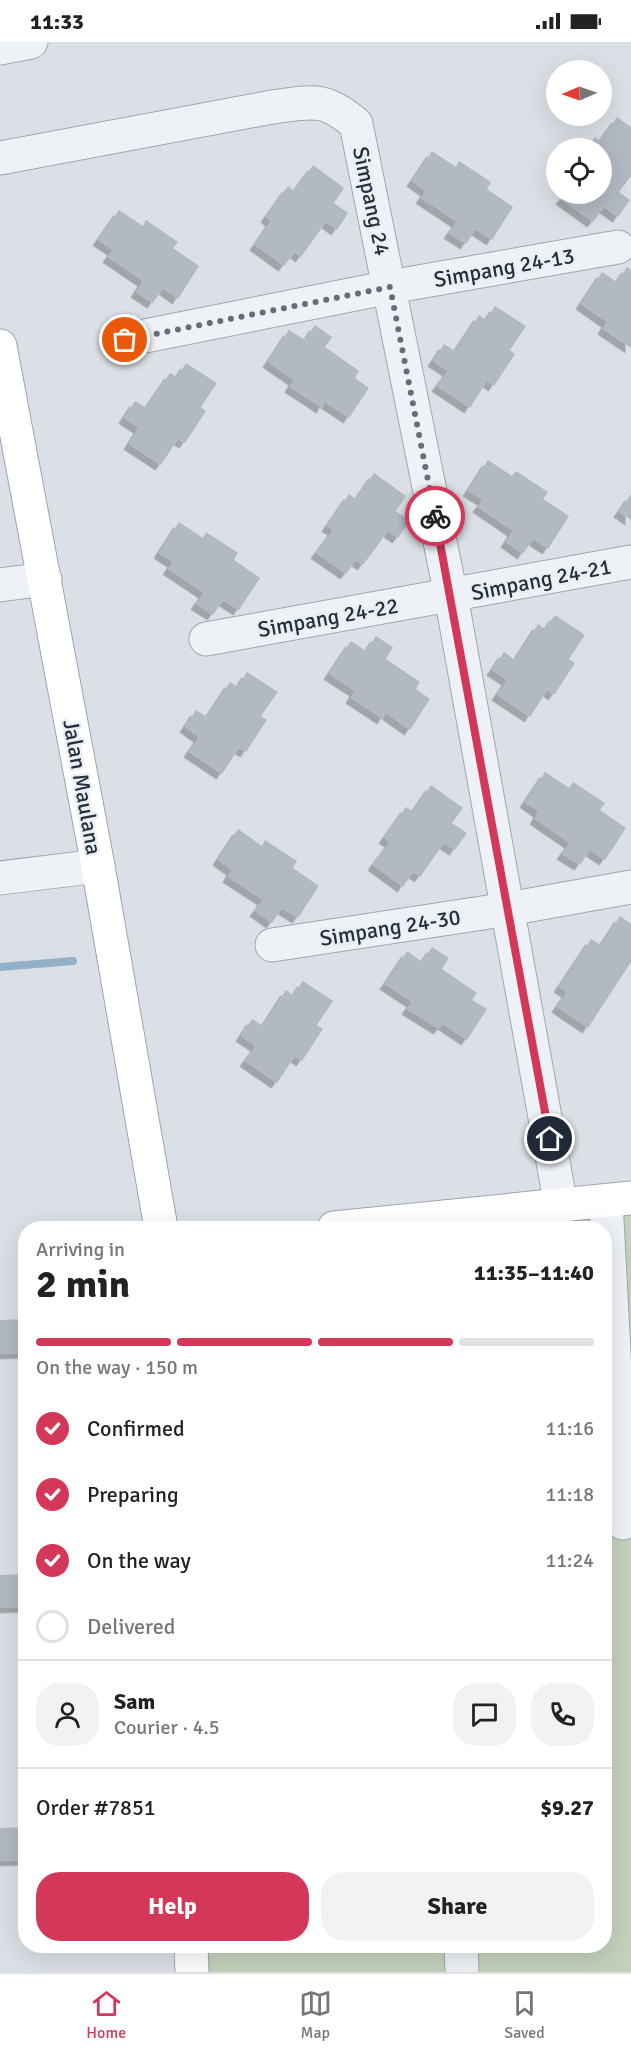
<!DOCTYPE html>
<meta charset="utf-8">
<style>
body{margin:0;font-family:Signika,sans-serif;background:#f2f2f2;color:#222;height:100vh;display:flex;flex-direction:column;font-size:22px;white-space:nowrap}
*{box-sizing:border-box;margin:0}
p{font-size:20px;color:#767676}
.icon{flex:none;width:33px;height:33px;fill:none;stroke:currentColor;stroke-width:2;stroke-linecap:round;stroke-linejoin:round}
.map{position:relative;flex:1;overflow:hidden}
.details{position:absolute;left:18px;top:1179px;width:594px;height:732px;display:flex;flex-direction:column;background:#fff;border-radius:24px;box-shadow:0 6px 24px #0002}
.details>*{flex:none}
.needle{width:39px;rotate:268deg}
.tools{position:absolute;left:546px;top:18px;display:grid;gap:12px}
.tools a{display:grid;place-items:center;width:66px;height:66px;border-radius:50%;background:#fff;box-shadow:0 6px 24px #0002;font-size:30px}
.pin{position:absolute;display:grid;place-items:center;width:51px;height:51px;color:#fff;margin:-26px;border:3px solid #fff;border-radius:50%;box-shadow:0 2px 6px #0007}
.courier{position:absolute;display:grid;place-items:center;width:60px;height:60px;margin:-30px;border:4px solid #d33858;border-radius:50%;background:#fff;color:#222;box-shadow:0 2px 8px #0007}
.head em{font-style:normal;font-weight:800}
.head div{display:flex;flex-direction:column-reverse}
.head{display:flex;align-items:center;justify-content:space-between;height:102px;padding:0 18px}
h1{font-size:39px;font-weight:800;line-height:45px}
.bar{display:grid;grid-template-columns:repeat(4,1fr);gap:9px 6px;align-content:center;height:72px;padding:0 18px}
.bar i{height:8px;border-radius:4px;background:#e0e0e0}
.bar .on{background:#d33858}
.bar p{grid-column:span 4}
.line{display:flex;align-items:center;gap:15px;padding:0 18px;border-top:2px solid #e0e0e0}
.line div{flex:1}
.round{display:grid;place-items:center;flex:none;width:63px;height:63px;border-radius:24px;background:#f2f2f2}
ol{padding:0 18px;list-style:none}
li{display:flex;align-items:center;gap:18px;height:66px}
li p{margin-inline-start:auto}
li .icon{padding:6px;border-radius:50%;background:#d33858;color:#fff;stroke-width:4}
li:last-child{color:#767676}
li i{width:33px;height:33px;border:3px solid #e0e0e0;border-radius:50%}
.button{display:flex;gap:12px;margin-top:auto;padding:12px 18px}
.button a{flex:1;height:69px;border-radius:24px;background:#d33858;color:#fff;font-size:24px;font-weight:800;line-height:69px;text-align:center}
.button a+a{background:#f2f2f2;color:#222}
.status{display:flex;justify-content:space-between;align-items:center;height:42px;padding:0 30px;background:#fff;direction:ltr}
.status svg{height:16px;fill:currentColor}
.menu{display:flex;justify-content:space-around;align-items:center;height:84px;border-top:2px solid #e0e0e0;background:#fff;font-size:16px;color:#767676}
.menu a{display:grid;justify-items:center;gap:3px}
.menu .on{color:#d33858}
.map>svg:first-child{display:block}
.green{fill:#c2d1bc}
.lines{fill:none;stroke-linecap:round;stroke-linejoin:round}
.stream{stroke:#94b0c9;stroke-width:8}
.building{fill:#b2b9c3;filter:url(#shadow)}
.minor-casing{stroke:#a1a7b0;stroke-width:35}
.major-casing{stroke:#9aa5b2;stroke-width:35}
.minor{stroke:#eef1f5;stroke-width:33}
.major{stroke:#fff;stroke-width:33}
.done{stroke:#656d78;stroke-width:6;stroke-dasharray:0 10.8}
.route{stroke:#d33858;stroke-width:8}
.labels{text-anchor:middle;stroke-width:5;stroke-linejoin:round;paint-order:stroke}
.street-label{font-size:22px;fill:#252f3d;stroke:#eaeff4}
</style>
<div class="status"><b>11:33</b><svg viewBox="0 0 49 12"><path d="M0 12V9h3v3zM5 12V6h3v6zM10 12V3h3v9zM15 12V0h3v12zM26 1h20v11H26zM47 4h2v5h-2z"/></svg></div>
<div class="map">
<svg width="631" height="1930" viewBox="0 0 631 1930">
<defs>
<filter id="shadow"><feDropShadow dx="-5.5" dy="5.5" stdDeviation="0" flood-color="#0004"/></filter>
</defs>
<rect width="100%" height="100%" fill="#dbe0e6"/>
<!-- green -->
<path class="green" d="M631 1156V1930H190L189 1904H604V1186H334Z"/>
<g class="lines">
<!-- stream -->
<path class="stream" d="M0 925 73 919"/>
</g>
<!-- building -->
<g class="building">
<path d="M617 75 631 85V134L619 150 630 158 618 175 604 165 593 180 561 157 565 152H602V106H587L595 95 600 99Z"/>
<path d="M432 109 456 125 459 119 491 140 487 147 513 165 492 198 476 187 466 202 449 191 457 180 421 156 426 149 412 139Z"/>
<path d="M313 123 344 146 334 161 348 171 337 188 326 180 301 215 295 210 284 224 255 203 271 179 266 175 288 144 294 149Z"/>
<path d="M119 168 143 184 146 178 178 200 173 206 199 224 178 257 163 246 153 261 136 250 143 239 108 215 113 208 98 198Z"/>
<path d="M627 225 631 228V306L603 287 607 280 581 262 602 230 617 240Z"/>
<path d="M495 264 526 284 510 308 515 312 494 344 487 339 470 366 437 344 448 329 433 319 444 302 455 309 479 273 486 278Z"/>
<path d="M315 283 332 295 325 305 359 329 355 336 369 346 349 376 325 360 322 366 290 345 294 338 268 320 289 288 305 298Z"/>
<path d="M186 321 217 341 201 365 206 369 185 401 178 397 161 423 129 402 139 386 124 376 135 359 146 366 170 331 177 335Z"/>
<path d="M488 418 512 434 516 429 548 450 543 457 569 474 548 507 533 497 523 512 506 500 513 489 478 465 483 458 468 449Z"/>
<path d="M374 431 406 454 396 469 410 479 398 496 388 489 363 523 356 518 346 532 316 511 333 488 327 484 349 452 356 457Z"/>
<path d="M631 452V478L619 470Z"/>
<path d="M179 480 203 496 206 490 238 511 234 518 260 536 239 568 223 558 213 573 196 562 204 551 168 527 173 520 159 511Z"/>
<path d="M555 573 585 593 569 617 575 621 554 653 547 648 530 675 497 653 507 638 492 628 504 610 515 618 538 582 545 587Z"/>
<path d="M376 594 393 605 386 617 420 640 416 647 430 657 410 688 386 671 383 677 351 656 355 649 329 632 351 599 366 609Z"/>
<path d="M247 630 278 650 261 674 267 678 246 710 239 706 222 732 189 710 199 695 185 685 196 668 207 675 230 640 238 645Z"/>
<path d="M545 730 569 746 573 740 605 761 600 768 626 786 605 818 590 808 580 823 562 812 570 801 535 777 539 770 525 760Z"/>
<path d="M431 743 463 766 452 781 467 791 455 808 444 801 420 835 413 830 403 845 373 823 390 800 384 796 406 765 413 769Z"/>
<path d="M238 787 262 804 265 798 297 819 293 826 319 844 298 876 282 866 272 881 255 869 263 858 228 835 232 828 218 818Z"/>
<path d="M620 874 631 882V920L588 986 557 965 567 950 559 945 591 897 601 903Z"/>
<path d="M432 905 449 916 442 927 477 951 472 958 487 967 467 998 443 982 439 987 407 967 412 960 385 942 407 909 422 920Z"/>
<path d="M303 939 333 959 317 983 323 987 302 1019 295 1014 277 1041 245 1019 256 1004 241 994 252 977 263 984 286 948 293 953Z"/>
<path d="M26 1277V1311L0 1312V1278Z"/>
<path d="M26 1532V1565L0 1566V1533Z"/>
<path d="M26 1785V1818L0 1819V1786Z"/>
</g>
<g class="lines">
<!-- minor casing -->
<g class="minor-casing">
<g id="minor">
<path d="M0 6 31 0"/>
<path d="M0 116 272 65C311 60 324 54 356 82L451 554 561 1164"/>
<path d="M125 298 390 245 618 205"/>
<path d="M0 543 45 537"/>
<path d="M206 597 631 520"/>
<path d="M0 836 98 824"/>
<path d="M272 903 508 867 631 845"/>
<path d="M606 1159 623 1481"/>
<path d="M461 1904 462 1930"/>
</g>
</g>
<!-- major casing -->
<g class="major-casing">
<g id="major">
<path d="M0 304 98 824 161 1186"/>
<path d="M334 1186 631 1156"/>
<path d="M191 1904 192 1930"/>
</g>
</g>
<!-- minor -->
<use href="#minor" class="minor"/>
<!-- major -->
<use href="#major" class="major"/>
</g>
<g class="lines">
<!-- done -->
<path class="done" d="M125 298 390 245 435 474"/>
<!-- route -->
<path class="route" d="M435 474 550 1097"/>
</g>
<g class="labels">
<!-- street labels -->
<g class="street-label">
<text transform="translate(372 159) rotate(78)" y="8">Simpang 24</text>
<text transform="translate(504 225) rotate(-10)" y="8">Simpang 24-13</text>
<text transform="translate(541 537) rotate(-11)" y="8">Simpang 24-21</text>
<text transform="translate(328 575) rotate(-10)" y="8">Simpang 24-22</text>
<text transform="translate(83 745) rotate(80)" y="8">Jalan Maulana</text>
<text transform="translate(390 885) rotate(-9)" y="8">Simpang 24-30</text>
</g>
</g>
</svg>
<div class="tools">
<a><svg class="needle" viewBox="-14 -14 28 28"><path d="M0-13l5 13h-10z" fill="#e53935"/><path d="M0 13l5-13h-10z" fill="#767676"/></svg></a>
<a><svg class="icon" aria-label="locate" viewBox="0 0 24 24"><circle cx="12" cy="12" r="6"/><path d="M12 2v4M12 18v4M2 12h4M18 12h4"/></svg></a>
</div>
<div class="pin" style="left:125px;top:298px;background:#ea580c"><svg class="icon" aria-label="bag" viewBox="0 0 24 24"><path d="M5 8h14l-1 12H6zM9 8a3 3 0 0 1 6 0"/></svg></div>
<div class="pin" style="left:550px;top:1097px;background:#1f2937"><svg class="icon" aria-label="home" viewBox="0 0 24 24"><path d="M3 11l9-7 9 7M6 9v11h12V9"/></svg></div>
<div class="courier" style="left:435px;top:474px"><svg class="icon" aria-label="bike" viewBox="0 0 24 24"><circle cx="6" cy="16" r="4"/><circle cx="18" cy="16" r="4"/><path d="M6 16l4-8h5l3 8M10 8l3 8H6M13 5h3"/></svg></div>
<section class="details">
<div class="head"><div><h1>2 min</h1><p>Arriving in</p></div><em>11:35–11:40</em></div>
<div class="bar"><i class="on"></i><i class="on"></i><i class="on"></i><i></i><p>On the way · 150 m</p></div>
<ol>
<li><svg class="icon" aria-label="check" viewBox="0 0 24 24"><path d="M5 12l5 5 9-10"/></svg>Confirmed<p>11:16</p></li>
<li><svg class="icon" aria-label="check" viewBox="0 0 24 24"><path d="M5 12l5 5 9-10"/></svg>Preparing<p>11:18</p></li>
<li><svg class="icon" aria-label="check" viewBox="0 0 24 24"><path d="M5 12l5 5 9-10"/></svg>On the way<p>11:24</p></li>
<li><i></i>Delivered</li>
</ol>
<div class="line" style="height:108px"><a class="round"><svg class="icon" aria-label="person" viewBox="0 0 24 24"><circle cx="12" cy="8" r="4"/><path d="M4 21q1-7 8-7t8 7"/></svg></a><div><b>Sam</b><p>Courier · 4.5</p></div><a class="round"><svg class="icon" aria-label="chat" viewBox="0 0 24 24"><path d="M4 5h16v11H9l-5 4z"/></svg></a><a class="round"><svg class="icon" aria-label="phone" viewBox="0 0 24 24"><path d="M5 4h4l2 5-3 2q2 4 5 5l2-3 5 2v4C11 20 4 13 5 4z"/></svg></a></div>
<div class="line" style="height:78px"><div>Order #7851</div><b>$9.27</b></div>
<div class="button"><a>Help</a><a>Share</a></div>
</section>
</div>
<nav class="menu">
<a class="on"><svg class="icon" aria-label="home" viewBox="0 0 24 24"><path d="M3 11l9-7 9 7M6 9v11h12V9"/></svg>Home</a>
<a><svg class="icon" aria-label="map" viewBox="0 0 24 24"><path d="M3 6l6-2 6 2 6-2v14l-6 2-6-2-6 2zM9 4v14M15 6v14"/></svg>Map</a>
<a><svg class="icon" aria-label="saved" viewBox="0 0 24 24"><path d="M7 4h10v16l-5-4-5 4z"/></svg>Saved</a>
</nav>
